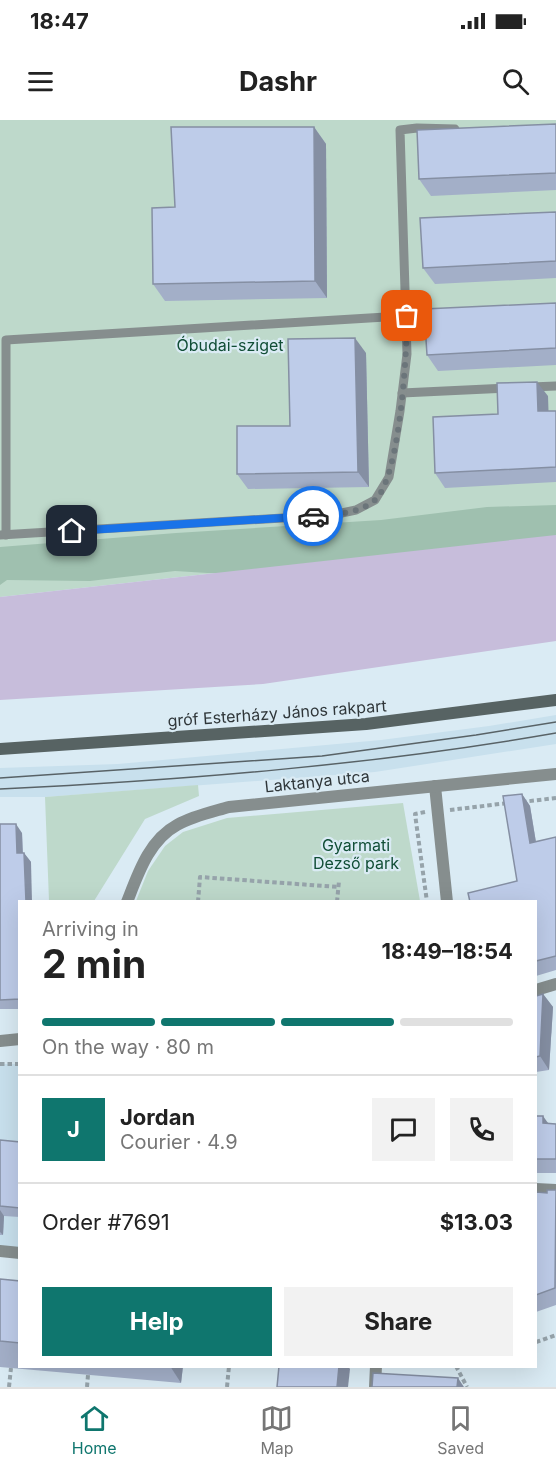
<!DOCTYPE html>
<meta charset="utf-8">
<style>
body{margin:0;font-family:Inter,sans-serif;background:#f2f2f2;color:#222;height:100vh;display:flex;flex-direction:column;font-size:22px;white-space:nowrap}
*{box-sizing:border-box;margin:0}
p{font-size:20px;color:#767676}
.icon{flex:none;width:33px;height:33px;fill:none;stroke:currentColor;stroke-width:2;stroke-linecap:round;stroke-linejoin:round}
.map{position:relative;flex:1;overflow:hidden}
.details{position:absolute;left:18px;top:780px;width:519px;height:468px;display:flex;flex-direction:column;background:#fff;border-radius:0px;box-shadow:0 6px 24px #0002}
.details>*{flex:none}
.pin{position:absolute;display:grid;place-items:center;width:51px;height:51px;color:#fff;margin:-26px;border-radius:12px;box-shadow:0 3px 9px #0006}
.courier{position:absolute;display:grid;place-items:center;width:60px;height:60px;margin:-30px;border:4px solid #1a73e8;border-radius:50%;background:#fff;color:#222;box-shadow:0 2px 8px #0007}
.head em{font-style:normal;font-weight:700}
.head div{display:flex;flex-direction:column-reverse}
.head{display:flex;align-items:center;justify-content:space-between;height:102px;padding:0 24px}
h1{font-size:39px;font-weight:700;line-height:45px}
.bar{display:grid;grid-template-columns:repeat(4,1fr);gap:9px 6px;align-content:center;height:72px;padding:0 24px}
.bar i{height:8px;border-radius:4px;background:#e0e0e0}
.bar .selected{background:#0f766e}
.bar p{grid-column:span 4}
.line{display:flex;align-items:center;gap:15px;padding:0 24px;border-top:2px solid #e0e0e0}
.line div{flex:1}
.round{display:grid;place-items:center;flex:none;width:63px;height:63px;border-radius:0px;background:#f2f2f2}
.primary-button{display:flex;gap:12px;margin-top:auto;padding:12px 24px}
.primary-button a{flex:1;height:69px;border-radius:0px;background:#0f766e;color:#fff;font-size:24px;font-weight:700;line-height:69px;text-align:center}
.primary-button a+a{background:#f2f2f2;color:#222}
.status{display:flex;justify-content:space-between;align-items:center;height:42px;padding:0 30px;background:#fff;direction:ltr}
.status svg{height:16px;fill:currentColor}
header{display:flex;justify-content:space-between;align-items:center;height:78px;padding:0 24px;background:#fff;font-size:27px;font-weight:700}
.tabs{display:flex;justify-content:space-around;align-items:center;height:84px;border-top:2px solid #e0e0e0;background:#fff;font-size:16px;color:#767676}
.tabs a{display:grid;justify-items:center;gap:3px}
.tabs .selected{color:#0f766e}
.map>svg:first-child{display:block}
.built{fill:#c8e0ed}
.green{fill:#bed9cb}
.forest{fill:#9fc0af}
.water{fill:#c7bddb}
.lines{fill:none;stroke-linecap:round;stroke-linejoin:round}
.path{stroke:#96a3aa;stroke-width:4;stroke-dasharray:4.5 3;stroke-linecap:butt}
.service{stroke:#868e8e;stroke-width:9}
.pedestrian{stroke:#868e8e;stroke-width:12}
.minor{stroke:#868e8e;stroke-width:12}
.secondary{stroke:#576363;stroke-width:12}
.tram{stroke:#586266;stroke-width:1.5}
.wall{fill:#a3afc8}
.shaded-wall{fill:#858fa3}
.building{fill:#becce9;stroke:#858fa3;stroke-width:1.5}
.done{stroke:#6b757a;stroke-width:6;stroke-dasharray:0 10.8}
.route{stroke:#1a73e8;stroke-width:8}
.labels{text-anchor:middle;stroke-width:4.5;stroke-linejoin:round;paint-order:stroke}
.park-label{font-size:16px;fill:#114e36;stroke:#daebf4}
.street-label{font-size:16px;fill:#2f3639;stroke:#daebf4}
</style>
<div class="status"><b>18:47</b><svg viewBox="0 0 49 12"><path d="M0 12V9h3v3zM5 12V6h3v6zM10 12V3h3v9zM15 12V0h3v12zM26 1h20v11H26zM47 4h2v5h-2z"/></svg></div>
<header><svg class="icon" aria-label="menu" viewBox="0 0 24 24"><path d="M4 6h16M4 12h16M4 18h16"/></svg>Dashr<svg class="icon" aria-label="search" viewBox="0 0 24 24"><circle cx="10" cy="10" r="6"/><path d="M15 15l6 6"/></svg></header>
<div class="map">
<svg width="556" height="1267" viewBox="0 0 556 1267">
<rect width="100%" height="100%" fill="#daebf4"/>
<!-- built -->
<g class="built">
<path d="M556 595V624L375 652 45 677H0V648L118 644 381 620 489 606Z"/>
<path d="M0 944H19V1133L0 1131Z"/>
</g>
<!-- green -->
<g class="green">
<path d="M0 0H556V415L0 477Z"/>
<path d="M198 665 199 676 145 699 94 781H49L45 677Z"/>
<path d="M403 683 420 781H136L148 751 165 726 183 712 227 698Z"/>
</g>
<!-- forest -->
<path class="forest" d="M556 385V422L286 458 175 451 90 461 7 460 0 465V427L176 413 381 400 487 387Z"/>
<!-- water -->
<path class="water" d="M556 415V521L263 564 0 580V477Z"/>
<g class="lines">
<!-- path -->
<g class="path">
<path d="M522 682 556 678"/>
<path d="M450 690 508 683"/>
<path d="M425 692 415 694 427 782"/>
<path d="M198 782 200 757 339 767"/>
<path d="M337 782 339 761"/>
<path d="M0 944H20"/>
<path d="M536 1222 556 1215"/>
<path d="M456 1246 467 1267"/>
<path d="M9 1267 11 1248"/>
<path d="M87 1267 88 1255"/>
<path d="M227 1267 229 1246"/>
</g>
<!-- service -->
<g class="service">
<path d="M531 267 556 266"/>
<path d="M402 273 508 268"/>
<path d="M0 415 332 395 356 390 375 380 389 357 400 291 407 234 400 10 417 8 455 9"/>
<path d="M6 415V220L435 194"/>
</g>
<!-- pedestrian -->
<g class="pedestrian">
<path d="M536 1069 556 1070"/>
<path d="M0 1131 20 1133"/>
</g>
<!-- minor -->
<g class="minor">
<path d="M435 666 447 782"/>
<path d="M127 782C138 754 149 720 177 705 193 696 212 692 229 687L556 654"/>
<path d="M536 870 556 864"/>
<path d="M0 921 20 919"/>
<path d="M375 1267 376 1246"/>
</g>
<!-- secondary -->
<path class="secondary" d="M0 629 366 604 556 580"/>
<!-- tram -->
<g class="tram">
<path d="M0 658 322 636 476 615 556 602"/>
<path d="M0 669C186 660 372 645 556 613"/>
</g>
</g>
<!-- wall -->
<g class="wall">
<path d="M556 4V70L431 76 419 59Z"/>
<path d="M314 7 326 24 327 178 165 181 153 164Z"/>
<path d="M556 92V158L435 164 423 148Z"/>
<path d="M556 183V245L438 251 427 235Z"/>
<path d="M366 233 369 367 248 369 237 354 290 306Z"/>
<path d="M548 276V291H556V362L445 368 435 353 498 294Z"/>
<path d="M522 674 530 686 536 722 556 717V850L536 856V782L517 761Z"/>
<path d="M0 704 22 713 23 733H24L31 742 20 782V889H0Z"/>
<path d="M543 874 553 887 549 950 536 952V876Z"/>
<path d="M536 996 548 1003 556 1004V1053H536Z"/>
<path d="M0 1020 20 1022V1097L4 1096 3 1115H0Z"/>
<path d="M556 1070V1185L536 1192V1072L547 1073Z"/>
<path d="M0 1159 20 1161V1246H183L181 1263 0 1247Z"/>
</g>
<!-- shaded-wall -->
<g class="shaded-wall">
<path d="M314 7 326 24 327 178 315 161Z"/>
<path d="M355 218 366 233 369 367 358 352Z"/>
<path d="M537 262 548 276 549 306 538 291Z"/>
<path d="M522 674 530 686 538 735 530 723Z"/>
<path d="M16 704 22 713 23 743 17 733Z"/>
<path d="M24 733 31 742 32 782H26Z"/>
<path d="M543 874 553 887 549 950 540 936Z"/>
<path d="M543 996 553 1010 543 1003Z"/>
<path d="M0 1090 4 1096 3 1115 0 1112Z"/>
<path d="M170 1246H183L181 1263Z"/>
<path d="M339 1246H348L350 1249 348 1267H337Z"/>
<path d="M458 1258 464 1267H457Z"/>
</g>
<!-- building -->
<g class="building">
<path d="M556 4V53L419 59 417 10Z"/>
<path d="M171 7H314L315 161 153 164 152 88 175 87Z"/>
<path d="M556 92V141L423 148 420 98Z"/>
<path d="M556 183V228L427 235 424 189Z"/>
<path d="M355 218 358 352 237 354V306H290L288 219Z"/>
<path d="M537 262 538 291H556V347L435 353 433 297 498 294 497 263Z"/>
<path d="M522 674 530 723 556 717V836L536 841V782H470L468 773 517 761 503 676Z"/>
<path d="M0 704H16L17 733H24L26 782H20V879L0 880Z"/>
<path d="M543 874 540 936 536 937V876Z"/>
<path d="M536 996H543V1003L556 1004V1039H536Z"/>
<path d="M0 1020 20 1022V1088L0 1086Z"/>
<path d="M547 1070H556L555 1168 536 1175V1072L547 1073Z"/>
<path d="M0 1159 20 1161V1223L0 1221Z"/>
<path d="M279 1246H339L337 1267H277Z"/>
<path d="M373 1253 458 1258 457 1267H372Z"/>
</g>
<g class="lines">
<!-- done -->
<path class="done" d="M313 396C332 395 359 394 375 380 400 358 407 232 407 196"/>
<!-- route -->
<path class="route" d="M72 411 313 396"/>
</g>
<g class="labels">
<!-- park labels -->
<g class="park-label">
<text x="230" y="231">Óbudai-sziget</text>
<text x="356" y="731">Gyarmati<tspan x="356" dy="18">Dezső park</tspan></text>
</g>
<!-- street labels -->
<g class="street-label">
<text transform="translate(277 593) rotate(-4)" y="6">gróf Esterházy János rakpart</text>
<text transform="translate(317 661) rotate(-6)" y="6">Laktanya utca</text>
</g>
</g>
</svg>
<div class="pin" style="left:407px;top:196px;background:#ea580c"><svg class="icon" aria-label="bag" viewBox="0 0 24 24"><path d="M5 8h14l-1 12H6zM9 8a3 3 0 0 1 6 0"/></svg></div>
<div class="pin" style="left:72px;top:411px;background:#1f2937"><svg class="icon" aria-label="home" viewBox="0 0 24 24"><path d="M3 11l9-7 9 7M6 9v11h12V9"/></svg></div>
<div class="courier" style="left:313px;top:396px"><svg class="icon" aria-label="car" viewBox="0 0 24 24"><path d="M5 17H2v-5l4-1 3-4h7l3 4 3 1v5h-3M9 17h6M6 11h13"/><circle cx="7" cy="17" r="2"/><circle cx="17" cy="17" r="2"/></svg></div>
<section class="details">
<div class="head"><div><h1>2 min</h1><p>Arriving in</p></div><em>18:49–18:54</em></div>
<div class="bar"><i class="selected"></i><i class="selected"></i><i class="selected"></i><i></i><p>On the way · 80 m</p></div>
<div class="line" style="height:108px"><b class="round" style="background:#0f766e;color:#fff">J</b><div><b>Jordan</b><p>Courier · 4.9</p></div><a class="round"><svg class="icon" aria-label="chat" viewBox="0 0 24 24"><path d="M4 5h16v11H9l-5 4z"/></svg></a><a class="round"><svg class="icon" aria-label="phone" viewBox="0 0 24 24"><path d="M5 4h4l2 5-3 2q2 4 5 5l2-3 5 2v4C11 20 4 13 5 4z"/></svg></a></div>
<div class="line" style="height:78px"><div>Order #7691</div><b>$13.03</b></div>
<div class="primary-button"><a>Help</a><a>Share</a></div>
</section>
</div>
<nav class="tabs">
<a class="selected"><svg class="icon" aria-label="home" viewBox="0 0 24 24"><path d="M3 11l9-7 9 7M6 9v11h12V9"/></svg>Home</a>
<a><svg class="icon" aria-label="map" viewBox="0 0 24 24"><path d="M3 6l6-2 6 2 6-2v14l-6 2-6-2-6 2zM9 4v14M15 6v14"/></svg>Map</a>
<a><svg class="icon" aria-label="saved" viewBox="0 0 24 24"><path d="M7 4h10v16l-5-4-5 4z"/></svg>Saved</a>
</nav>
